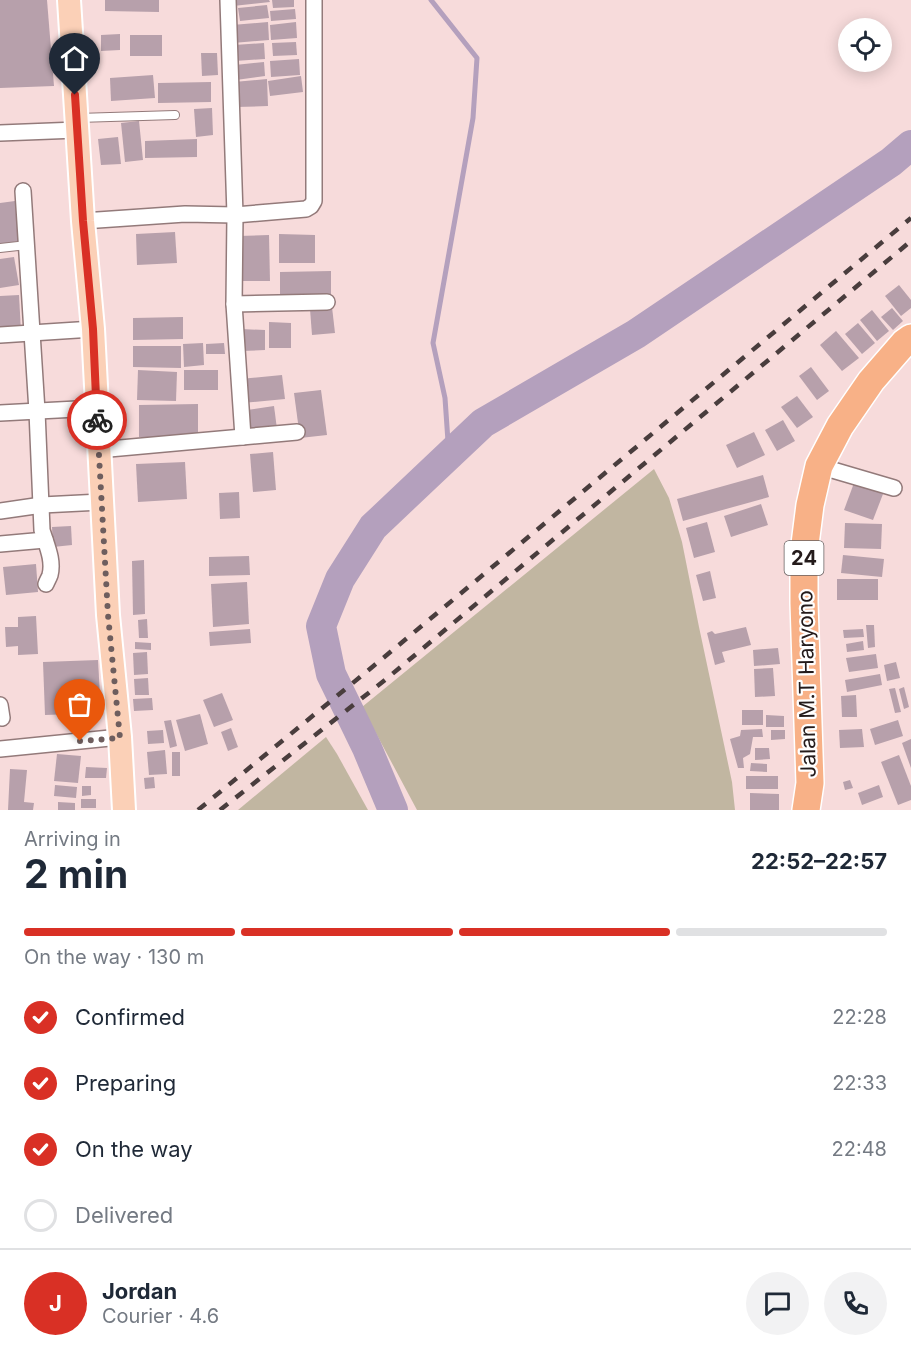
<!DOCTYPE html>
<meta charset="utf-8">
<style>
body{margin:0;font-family:Inter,sans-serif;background:#f2f2f3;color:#1f2937;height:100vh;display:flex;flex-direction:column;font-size:22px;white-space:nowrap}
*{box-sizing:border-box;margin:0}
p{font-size:20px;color:#747a83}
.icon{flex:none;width:33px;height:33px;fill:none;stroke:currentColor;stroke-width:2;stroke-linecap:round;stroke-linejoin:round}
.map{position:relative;height:810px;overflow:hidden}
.details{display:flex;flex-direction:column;background:#fff;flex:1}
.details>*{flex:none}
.fabs{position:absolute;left:838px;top:18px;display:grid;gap:12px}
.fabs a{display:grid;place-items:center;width:54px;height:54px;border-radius:50%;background:#fff;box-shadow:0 3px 15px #0003;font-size:30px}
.pin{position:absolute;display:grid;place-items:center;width:51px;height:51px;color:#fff;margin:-62px -26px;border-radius:50% 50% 50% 0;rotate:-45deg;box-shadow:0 0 6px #0007}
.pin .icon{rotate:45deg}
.courier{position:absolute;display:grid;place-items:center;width:60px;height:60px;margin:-30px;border:4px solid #d93025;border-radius:50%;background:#fff;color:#222;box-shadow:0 2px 8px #0007}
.summary em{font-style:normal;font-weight:700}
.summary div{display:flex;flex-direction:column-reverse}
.summary{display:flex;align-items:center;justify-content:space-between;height:102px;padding:0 24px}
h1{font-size:39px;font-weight:700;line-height:45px}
.bar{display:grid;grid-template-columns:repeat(4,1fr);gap:9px 6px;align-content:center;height:72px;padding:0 24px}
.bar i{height:8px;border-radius:4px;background:#e0e1e3}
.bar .selected{background:#d93025}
.bar p{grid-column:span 4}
.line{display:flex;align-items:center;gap:15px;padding:0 24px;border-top:2px solid #e0e1e3}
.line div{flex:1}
.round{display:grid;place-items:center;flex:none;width:63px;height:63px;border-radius:32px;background:#f2f2f3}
ol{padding:0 24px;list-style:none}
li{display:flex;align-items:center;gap:18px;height:66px}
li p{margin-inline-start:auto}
li .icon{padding:6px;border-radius:50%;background:#d93025;color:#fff;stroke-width:4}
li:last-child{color:#747a83}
li i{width:33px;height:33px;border:3px solid #e0e1e3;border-radius:50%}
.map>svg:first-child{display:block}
.green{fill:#c1b6a1}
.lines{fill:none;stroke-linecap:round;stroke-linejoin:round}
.stream{stroke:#b4a0bd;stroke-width:5}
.river{stroke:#b4a0bd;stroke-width:30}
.building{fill:#b7a0ab}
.lane-casing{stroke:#937a7a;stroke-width:10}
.street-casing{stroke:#937a7a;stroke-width:18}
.primary-casing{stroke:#fff;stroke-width:26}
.highway-casing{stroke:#fff;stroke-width:30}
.lane{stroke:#fff;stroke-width:8}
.street{stroke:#fff;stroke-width:15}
.primary{stroke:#fbd0b7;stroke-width:22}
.highway{stroke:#f8b187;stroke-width:27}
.rail{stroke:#493d3d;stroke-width:4.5;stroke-dasharray:10 10;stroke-linecap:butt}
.done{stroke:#6e5e5e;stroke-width:6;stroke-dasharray:0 10.8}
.route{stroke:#d93025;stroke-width:8}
.labels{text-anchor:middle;stroke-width:4.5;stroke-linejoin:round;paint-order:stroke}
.shield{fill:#fff;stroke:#665f5f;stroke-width:1.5}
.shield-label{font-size:20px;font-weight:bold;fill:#241b1b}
.street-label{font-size:21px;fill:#241b1b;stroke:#fff}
</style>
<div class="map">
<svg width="911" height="810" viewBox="0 0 911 810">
<rect width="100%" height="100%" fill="#f7dbdb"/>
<!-- green -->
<g class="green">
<path d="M654 469 669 498 682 542 699 627 732 782 735 810H417L362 707Z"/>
<path d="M326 737 337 754 368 810H238Z"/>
</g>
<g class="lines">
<!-- stream -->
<path class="stream" d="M431 0 477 58 473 118 433 343 445 398 449 456"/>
<!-- river -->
<path class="river" d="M393 810 367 748 331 674 321 626 340 579 373 527 483 423 636 334 891 162 911 145"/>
</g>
<!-- building -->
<g class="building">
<path d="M0 0H47L54 86 0 88Z"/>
<path d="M105 0H159V12L105 11Z"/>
<path d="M233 0H269L270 2 233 6Z"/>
<path d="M272 0H294V7L273 8Z"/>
<path d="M267 5 269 18 240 21 238 8Z"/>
<path d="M295 9 296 19 271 21 270 11Z"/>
<path d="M268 22 269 40 233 43 232 25Z"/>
<path d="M296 22 297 38 271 40 270 25Z"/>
<path d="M120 34V50L101 51V35Z"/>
<rect x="130" y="35" width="32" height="21"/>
<path d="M296 42 297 55 273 56 272 43Z"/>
<path d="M264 43 265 59 235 61 234 45Z"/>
<path d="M201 53H217L218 75 202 76Z"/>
<path d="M299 59 300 75 271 77 270 61Z"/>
<path d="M264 62 265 76 236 80 235 65Z"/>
<path d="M153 75 155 98 111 101 110 78Z"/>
<path d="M301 76 303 92 270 96 268 81Z"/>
<path d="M267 79 268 106 236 107 234 82Z"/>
<path d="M211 82V102L158 103V83Z"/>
<path d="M212 108 213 135 196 137 194 109Z"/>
<path d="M139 121 143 160 125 162 121 123Z"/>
<path d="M118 137 121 164 101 165 98 139Z"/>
<path d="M197 139V157L145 158V141Z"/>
<path d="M15 201 20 241 0 244V203Z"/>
<path d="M175 232 177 263 137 265 136 234Z"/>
<path d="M279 234 315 235V263H279Z"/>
<path d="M269 235 270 281H239L238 236Z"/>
<path d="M14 257 19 285 0 288V259Z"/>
<path d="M331 271V297L280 298V272Z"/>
<path d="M899 285 911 300V308L901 316 885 296Z"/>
<path d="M19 295 21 332 0 333V296Z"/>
<path d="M332 307 335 333 312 335 310 309Z"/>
<path d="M892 308 903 321 893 330 881 317Z"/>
<path d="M872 310 889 331 877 341 860 320Z"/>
<path d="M183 317V339L133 340V318Z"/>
<path d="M269 322 291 323V348H269Z"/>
<path d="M858 323 875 343 862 354 845 334Z"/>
<path d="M241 329 265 330V350L241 351Z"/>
<path d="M836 331 859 358 842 371 820 345Z"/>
<path d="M203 343 204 365 184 367 183 344Z"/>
<path d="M224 343 225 354H206V344Z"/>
<path d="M133 346H181V368L133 367Z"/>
<path d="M811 367 829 391 817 400 799 376Z"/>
<path d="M138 370 177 372 176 401 137 400Z"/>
<rect x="184" y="370" width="34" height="20"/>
<path d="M282 375 285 399 242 403 240 379Z"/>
<path d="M321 390 327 435 300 438 294 393Z"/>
<path d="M797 396 813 417 797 428 781 407Z"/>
<path d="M198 404V437H139V405Z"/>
<path d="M274 406 277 429 250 433 247 410Z"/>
<path d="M783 420 795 441 777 451 765 430Z"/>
<path d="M754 432 765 455 737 468 726 445Z"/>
<path d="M273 452 276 490 253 492 250 454Z"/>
<path d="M185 462 187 499 138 502 136 464Z"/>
<path d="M763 475 769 497 683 521 677 499Z"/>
<path d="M854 483 883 494 873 520 844 510Z"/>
<path d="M239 492 240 518 220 519 219 493Z"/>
<path d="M761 504 768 525 731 537 724 516Z"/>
<path d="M707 522 715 552 694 558 686 528Z"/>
<path d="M845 523 882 524 881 549 844 548Z"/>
<path d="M71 526 72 545 53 547 52 527Z"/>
<path d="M843 555 884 559 882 577 841 573Z"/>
<path d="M249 556 250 575 209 576V557Z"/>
<path d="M144 560 145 614 133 615 132 561Z"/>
<path d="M36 564 38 592 6 595 3 567Z"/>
<path d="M710 571 716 598 703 601 696 575Z"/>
<rect x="837" y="579" width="41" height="21"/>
<path d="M247 582 249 624 213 627 211 584Z"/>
<path d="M36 616 38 654 18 655V646L6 647 5 627H18V617Z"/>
<path d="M147 619 148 638H139L138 620Z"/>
<path d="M866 625H874L875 647 868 648Z"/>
<path d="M746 627 751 645 722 652 725 662 715 665 707 633 712 631 715 634Z"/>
<path d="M250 629 251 643 210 646 209 632Z"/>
<path d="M863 629 864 637 844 638 843 630Z"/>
<path d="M863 641 864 650 847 652 846 644Z"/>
<path d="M135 642 151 643V650L135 649Z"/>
<path d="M778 648 780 664 754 666 753 650Z"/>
<path d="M147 652 148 674 134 675 133 653Z"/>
<path d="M876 654 878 668 849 672 846 658Z"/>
<path d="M98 660 101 713 45 715 43 662Z"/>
<path d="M896 662 900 678 887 681 884 665Z"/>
<path d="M773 668 775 696 755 697 754 669Z"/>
<path d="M880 674 882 685 847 692 845 680Z"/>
<path d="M148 678 149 695H135L134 679Z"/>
<path d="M904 687 909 707 904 709 899 689Z"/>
<path d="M895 688 901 712 895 713 889 689Z"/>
<path d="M222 693 233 720 214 727 203 700Z"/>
<path d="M856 695 857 717H842L841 696Z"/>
<path d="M152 698 153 710 134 711 133 699Z"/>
<rect x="742" y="710" width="21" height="15"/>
<path d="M200 714 208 744 185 751 176 720Z"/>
<path d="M766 715 784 716V727H766Z"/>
<path d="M171 720 177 746 170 748 164 721Z"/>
<path d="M898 720 903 736 875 745 870 729Z"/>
<path d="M231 728 238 747 228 751 221 732Z"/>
<path d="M762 729 763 737H753L750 754 743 758 744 768H738L730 739 740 736 741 730Z"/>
<path d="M862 729 864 747 840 748 839 730Z"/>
<path d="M163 730 164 743 148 744 147 731Z"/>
<path d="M771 730H785V739L771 740Z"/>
<path d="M911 739V768L902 743Z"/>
<path d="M755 748H769L770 759 755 760Z"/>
<path d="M165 750 167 774 149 775 147 752Z"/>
<rect x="172" y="752" width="8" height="24"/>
<path d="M57 754 81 756 78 783 54 781Z"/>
<path d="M899 755 911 786V800L898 805 881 762Z"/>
<path d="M751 763 767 764V772L750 771Z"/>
<path d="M86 767 107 768 106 778H85Z"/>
<path d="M10 769 27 770 24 802 34 803 33 810H8Z"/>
<rect x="746" y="776" width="32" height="13"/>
<path d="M154 777 155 788 145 789 144 778Z"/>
<path d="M850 780 853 788 845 790 843 782Z"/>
<path d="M55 785 77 787 76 798 54 796Z"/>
<path d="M879 785 883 797 862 805 858 793Z"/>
<path d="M82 786H91V795L82 796Z"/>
<path d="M750 793 779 794V810H750Z"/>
<rect x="81" y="799" width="15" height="9"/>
<path d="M58 802 75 803V810H58Z"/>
</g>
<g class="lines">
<!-- lane casing -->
<g class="lane-casing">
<g id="lane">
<path d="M78 118 175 115"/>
<path d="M0 248 27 245"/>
</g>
</g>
<!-- street casing -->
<g class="street-casing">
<g id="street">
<path d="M228 0 235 215 234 304 243 437"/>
<path d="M0 133 77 130"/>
<path d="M23 191 37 411 42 530C46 544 54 560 50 575 49 578 47 581 46 584"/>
<path d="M83 221 185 214 235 215 306 209 311 206 314 201V0"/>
<path d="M234 304 327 302"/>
<path d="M0 335 93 329"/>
<path d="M0 413 96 408"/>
<path d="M98 450 297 432"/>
<path d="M819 466 894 488"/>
<path d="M0 511 42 505 101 502"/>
<path d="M0 544 45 540"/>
<path d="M0 705 2 718"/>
<path d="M0 749 120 737"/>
</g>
</g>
<!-- primary casing -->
<g class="primary-casing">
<path id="primary" d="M69 0 83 221 93 329 108 615 120 737 124 810"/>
</g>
<!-- highway casing -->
<g class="highway-casing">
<path id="highway" d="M806 810 810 783 804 603V552L810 505 819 466 840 426 871 381 904 343 911 338"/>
</g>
<!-- lane -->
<use href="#lane" class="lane"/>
<!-- street -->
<use href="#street" class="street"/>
<!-- primary -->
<use href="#primary" class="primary"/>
<!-- highway -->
<use href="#highway" class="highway"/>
<!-- rail -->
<g class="rail">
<path d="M198 810 382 659 911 218"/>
<path d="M220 810 385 680 911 241"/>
</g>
</g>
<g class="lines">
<!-- done -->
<path class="done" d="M80 741 120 738 108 615 97 420"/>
<!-- route -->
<path class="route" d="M75 95 83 221 93 329 97 420"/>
</g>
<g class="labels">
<!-- shield labels -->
<rect class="shield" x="784.5" y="541" width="39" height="34" rx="4.5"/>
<g class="shield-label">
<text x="804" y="565">24</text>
</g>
<!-- street labels -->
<g class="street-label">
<text transform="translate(807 684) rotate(-91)" y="7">Jalan M.T Haryono</text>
</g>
</g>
</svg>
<div class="fabs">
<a><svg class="icon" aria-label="locate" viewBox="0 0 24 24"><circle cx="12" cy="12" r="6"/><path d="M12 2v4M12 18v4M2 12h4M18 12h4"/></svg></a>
</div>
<div class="pin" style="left:80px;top:741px;background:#ea580c"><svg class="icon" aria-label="bag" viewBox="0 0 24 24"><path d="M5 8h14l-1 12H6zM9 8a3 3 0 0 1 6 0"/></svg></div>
<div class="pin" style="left:75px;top:95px;background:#1f2937"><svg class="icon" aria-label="home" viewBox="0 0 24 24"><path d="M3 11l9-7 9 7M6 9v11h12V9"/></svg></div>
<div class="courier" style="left:97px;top:420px"><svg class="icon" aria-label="bike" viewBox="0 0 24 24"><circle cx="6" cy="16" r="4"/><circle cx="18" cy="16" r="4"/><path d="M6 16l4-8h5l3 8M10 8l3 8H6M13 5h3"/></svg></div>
</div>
<section class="details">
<div class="summary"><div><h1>2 min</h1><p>Arriving in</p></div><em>22:52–22:57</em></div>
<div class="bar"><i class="selected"></i><i class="selected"></i><i class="selected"></i><i></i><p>On the way · 130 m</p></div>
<ol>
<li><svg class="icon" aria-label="check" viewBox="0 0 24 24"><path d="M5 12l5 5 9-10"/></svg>Confirmed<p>22:28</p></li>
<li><svg class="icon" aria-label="check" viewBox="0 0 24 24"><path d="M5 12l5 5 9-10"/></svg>Preparing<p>22:33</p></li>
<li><svg class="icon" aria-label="check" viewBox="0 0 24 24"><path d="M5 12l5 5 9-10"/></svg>On the way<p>22:48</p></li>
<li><i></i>Delivered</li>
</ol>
<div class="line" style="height:108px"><b class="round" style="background:#d93025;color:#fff">J</b><div><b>Jordan</b><p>Courier · 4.6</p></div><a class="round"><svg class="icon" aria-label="chat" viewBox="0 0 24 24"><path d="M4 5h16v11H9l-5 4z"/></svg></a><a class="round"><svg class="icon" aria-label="phone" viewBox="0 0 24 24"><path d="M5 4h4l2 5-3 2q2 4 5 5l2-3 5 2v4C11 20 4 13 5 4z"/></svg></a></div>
</section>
